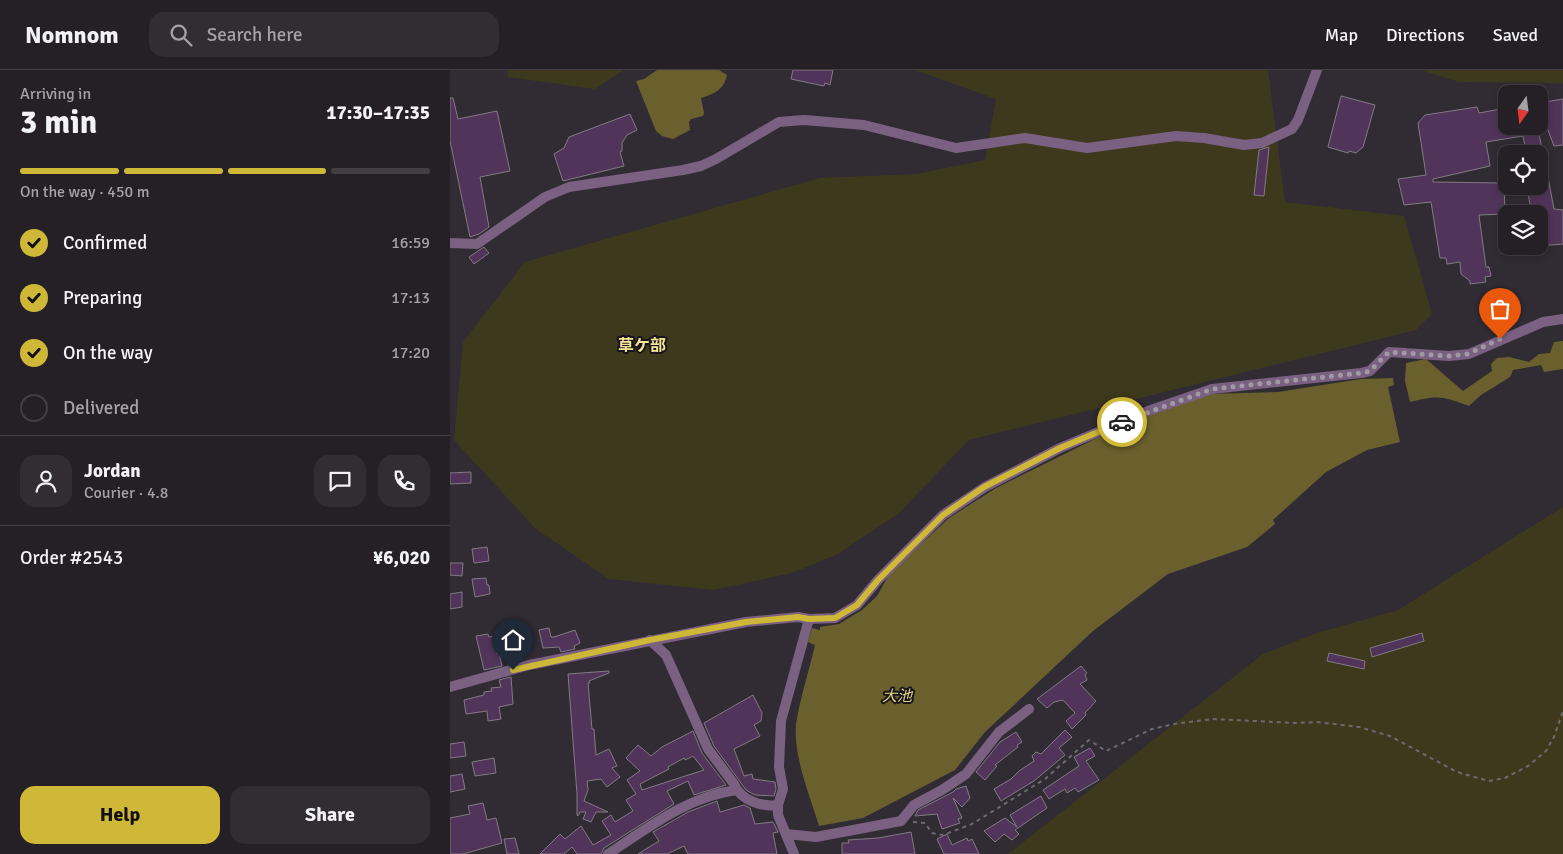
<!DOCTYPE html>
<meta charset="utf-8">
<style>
body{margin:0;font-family:Signika,"Noto Sans JP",sans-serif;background:#312d32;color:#f1f3f6;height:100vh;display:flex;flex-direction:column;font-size:19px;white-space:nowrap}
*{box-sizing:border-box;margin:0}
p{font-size:16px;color:#a3a3a7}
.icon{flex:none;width:28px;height:28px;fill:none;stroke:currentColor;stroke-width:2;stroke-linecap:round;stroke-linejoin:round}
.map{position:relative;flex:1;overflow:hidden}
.details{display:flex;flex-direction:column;background:#252026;width:450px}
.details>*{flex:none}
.needle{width:32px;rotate:194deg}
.fabs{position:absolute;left:1048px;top:15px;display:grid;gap:10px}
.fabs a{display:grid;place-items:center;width:50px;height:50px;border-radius:10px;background:#252026;box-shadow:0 2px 8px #0003,0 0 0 1px #423e43;font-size:25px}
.pin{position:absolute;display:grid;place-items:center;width:42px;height:42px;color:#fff;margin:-51px -21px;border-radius:50% 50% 50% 0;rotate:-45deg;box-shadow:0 0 5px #0007}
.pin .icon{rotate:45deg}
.courier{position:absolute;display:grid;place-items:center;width:50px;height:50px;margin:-25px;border:4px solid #cfb837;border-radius:50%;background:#fff;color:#222;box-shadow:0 1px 6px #0007}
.overview em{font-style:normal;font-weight:700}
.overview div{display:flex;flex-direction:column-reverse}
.overview{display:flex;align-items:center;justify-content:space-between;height:85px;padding:0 20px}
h1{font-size:32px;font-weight:700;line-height:38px}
.bar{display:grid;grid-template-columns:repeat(4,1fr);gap:8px 5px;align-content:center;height:60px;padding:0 20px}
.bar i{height:6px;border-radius:4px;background:#423e43}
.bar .selected{background:#cfb837}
.bar p{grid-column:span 4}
.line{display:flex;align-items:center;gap:12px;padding:0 20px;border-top:1px solid #423e43}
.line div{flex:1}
.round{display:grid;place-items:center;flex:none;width:52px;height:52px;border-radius:15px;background:#312d32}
ol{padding:0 20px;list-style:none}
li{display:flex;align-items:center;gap:15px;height:55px}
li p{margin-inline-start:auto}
li .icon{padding:5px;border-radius:50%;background:#cfb837;color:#111;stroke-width:4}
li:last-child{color:#a3a3a7}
li i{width:28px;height:28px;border:2px solid #423e43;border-radius:50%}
.primary-button{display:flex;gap:10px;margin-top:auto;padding:10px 20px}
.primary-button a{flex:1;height:58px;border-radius:15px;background:#cfb837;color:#111;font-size:20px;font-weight:700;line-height:58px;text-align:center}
.primary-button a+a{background:#312d32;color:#f1f3f6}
header{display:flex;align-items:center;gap:30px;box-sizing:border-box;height:70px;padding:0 25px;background:#252026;border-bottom:1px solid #423e43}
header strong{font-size:24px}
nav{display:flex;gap:28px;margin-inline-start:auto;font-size:18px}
.search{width:350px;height:45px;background:#312d32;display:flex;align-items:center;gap:12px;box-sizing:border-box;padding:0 18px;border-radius:15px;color:#a3a3a7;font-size:19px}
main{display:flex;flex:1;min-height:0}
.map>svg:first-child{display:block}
.green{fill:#3e391c}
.water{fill:#6a602d}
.building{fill:#513459;stroke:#817b83;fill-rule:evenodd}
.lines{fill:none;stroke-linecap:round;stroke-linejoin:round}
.path{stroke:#6e6970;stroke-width:2;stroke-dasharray:4 4;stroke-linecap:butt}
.minor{stroke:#7a6081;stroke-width:10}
.done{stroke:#a09ba2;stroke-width:5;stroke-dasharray:0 9}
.route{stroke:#cfb837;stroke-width:6}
.labels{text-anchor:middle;stroke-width:4;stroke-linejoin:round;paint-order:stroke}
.water-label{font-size:15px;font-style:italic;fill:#e5d686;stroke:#171518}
.quarter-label{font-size:16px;font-weight:bold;fill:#f5e697;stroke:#171518}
</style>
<header>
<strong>Nomnom</strong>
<div class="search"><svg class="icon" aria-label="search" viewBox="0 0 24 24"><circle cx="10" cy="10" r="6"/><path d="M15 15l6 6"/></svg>Search here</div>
<nav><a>Map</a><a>Directions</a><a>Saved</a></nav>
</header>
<main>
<section class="details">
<div class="overview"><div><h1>3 min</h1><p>Arriving in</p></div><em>17:30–17:35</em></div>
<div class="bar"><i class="selected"></i><i class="selected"></i><i class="selected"></i><i></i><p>On the way · 450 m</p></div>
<ol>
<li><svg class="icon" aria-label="check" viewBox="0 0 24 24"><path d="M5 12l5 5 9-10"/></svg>Confirmed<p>16:59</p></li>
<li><svg class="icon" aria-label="check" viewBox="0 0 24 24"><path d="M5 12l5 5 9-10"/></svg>Preparing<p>17:13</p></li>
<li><svg class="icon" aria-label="check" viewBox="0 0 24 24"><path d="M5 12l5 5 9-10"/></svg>On the way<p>17:20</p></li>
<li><i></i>Delivered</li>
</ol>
<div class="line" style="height:90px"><a class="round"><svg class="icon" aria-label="person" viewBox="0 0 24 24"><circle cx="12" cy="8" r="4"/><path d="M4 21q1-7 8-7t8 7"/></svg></a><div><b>Jordan</b><p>Courier · 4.8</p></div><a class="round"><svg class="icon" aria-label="chat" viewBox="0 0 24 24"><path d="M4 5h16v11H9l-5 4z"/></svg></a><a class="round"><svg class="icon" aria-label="phone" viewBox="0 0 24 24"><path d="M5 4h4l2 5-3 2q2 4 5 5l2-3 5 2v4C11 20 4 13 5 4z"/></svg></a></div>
<div class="line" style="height:65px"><div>Order #2543</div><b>¥6,020</b></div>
<div class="primary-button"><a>Help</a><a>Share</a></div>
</section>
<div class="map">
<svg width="1113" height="784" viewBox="0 0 1113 784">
<rect width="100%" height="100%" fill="#312b33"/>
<!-- green -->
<g class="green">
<path d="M57 0H174L145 19 58 7Z"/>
<path d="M465 0H818L835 132 954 146 982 244 966 260 519 370 448 444 388 484 342 503 264 520 159 509 86 459 4 370 13 272 75 192 370 108 466 104 535 90 546 29Z"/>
<path d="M971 0H1113V13L1009 12Z"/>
<path d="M1113 437V784H558L813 584 867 563 948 540Z"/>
</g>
<!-- water -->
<g class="water">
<path d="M207 0H269L277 5C274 20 264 24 251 28L254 43 253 46 241 49 239 52 240 60 223 69 212 66 206 61 186 11 194 9Z"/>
<path d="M1113 271V299L1094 302 1091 295 1063 300 1060 307 1031 325 1019 336C992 326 988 325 960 332L955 311 956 293 976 289 1013 321 1042 301 1041 294 1047 288 1059 287 1079 292 1089 284 1100 283 1104 272Z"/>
<path d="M943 308 944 315 938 317 950 372 917 380 876 402 823 450 825 454 797 477 718 504 643 561 535 662 505 700 413 748 369 756C360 726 343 686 346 654 350 628 359 601 365 575L358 572 362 558 370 560V557L389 554 412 540 427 526 440 503 499 448 546 418 671 356 759 324 828 322 911 309Z"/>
</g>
<!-- building -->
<g class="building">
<path d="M343 0H383L380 15 375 13 374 16 341 9Z"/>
<path d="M891 26 925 35 913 77 906 83 899 81 898 83 878 77Z"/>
<path d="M0 28H3L8 49 47 41 60 101 30 107 39 157 29 164 20 167 0 71Z"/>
<path d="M1113 29V75L1104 76 1093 47 1089 48V33Z"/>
<path d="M1027 37 1029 43 1056 38V56H1087L1092 78 1076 81 1073 66 1036 72 1040 96 983 109V112L1054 113 1055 144 1029 145 1036 197H1039L1041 206 1035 207 1036 212 1020 214V211L1011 204 1010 192 997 194 996 188H990L981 132 954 135 948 109 976 105 968 53 975 45Z"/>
<path d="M180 44 187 60 177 65 172 73V81L170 82 174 96 113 111 104 84 114 78 119 67Z"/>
<path d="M819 77 814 126 804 125 809 80Z"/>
<path d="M1096 97 1104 139 1113 140V174L1089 176V144L1087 140 1081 141 1077 116H1089V99Z"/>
<path d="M34 177 39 183 24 194 19 187Z"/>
<path d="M21 402V413L0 414V403Z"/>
<path d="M37 477 39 491 24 493 22 479Z"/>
<path d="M0 493H13L12 506 0 505Z"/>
<path d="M36 508 37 515H39L40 524 25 527 22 509Z"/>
<path d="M12 522V537L0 539V524Z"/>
<path d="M99 558 101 567H104L125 560 130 573 124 576 125 579 111 582 109 577 93 578 89 560Z"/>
<path d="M972 563 974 571 922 587 920 578Z"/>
<path d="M38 564 39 567 44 566 47 584 49 583 52 596 34 600 26 566Z"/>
<path d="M879 583 915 591 914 599 877 591Z"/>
<path d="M631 596 637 603 635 605 637 610 630 614 646 631 635 643 636 645 622 659 616 651 625 643 613 630 604 632 597 638 587 629Z"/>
<path d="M159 601V603L139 611 140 613H138L142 659H144L146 685 159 679 167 696 162 698 170 707 157 717 151 709 137 711 138 720 134 731 158 742H146L141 752 133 749 136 742H130L128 746 127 745V724L118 604Z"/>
<path d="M61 607 63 634 49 637 51 649 38 651 37 641 16 644 14 630 34 625V622L42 621 41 618 51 617 49 610Z"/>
<path d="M303 625 312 643 311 651 304 655 310 666 284 679 294 706 302 704 303 709 325 712 326 719 324 726 305 725 296 720 264 676 254 653Z"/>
<path d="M615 660 622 667 609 678 615 685 584 711 551 731 544 719 561 709 569 701 584 691 582 686 586 682 591 684Z"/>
<path d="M243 661 252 683 276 715 244 725 238 711 217 721 224 734 154 778 151 784H127L122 777 114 784H90L110 764 115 769 131 756 143 775 161 765 152 751 161 745 165 752 183 741 176 730 186 724 177 710 190 701 176 688 188 675 201 686 212 677ZM243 686 254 700 192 720 190 714 219 699 218 697 234 688 235 690Z"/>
<path d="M566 662 572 672 567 675 568 677 545 695 547 696 535 710 526 702 550 672Z"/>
<path d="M14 672 16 686 0 688V674Z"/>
<path d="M640 678 645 686 636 691 649 710 628 722 625 718 617 723 615 719 599 729 593 720 629 696 624 687Z"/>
<path d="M44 688 46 703 25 706 22 692Z"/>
<path d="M12 704 15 719 0 722V706Z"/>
<path d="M516 716 520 728 512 737 503 728 512 748 508 749 510 753 492 759 487 744 465 746 468 740 503 722 506 719Z"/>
<path d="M591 726 597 738 565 760 569 764 562 770 554 764 545 772 534 761 555 748 567 757 560 745Z"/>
<path d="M267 731 270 742 294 735 300 738 305 754 323 752 328 762 323 763 327 784H238L234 776 217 784H188L209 771 203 762 238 742Z"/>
<path d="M33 733 37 750 46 748 52 773 13 784H0V748L20 744 18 736Z"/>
<path d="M461 762 465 784H392V773H399L398 770 428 768Z"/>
<path d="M497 764 502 775 517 768 518 771 522 769 529 784H494L487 769Z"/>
<path d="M65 768 69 784H57L54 769Z"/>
</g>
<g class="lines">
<!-- path -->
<path class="path" d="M463 752 475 753 482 763 493 765 522 754 595 709 639 670 656 681 702 659 724 654 763 649 846 653 867 652 909 657 940 666 1007 702 1039 711 1055 708 1078 696 1096 681 1104 667 1113 641"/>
<!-- minor -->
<g class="minor">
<path d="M0 173 27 174 95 127 119 117 233 100 251 96 266 89 329 52 354 50 414 55 506 78 575 68 637 78 726 66 754 68 794 75 812 73 842 59 848 50 867 0"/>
<path d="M200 570 216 585 258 679 284 714C291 731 312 737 328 735L333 719 329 697 331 651 359 549"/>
<path d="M0 617 79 595 296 552 348 547 359 549 385 548 407 535 428 510 493 445 535 417 610 378 698 341 762 319 911 303 920 301 939 282 999 286 1019 284 1093 252 1113 249"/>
<path d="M328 735V745L344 784"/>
<path d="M336 764 366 767 451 751 464 735 492 720 516 704 549 662 579 639"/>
<path d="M158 784C198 758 238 726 287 720"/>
</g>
</g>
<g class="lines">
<!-- done -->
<path class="done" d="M672 352 762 319 911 303 920 301 939 282 999 286 1018 284 1050 269"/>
<!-- route -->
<path class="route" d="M63 600 200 570 296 552 348 547 359 549 385 548 407 535 428 510 493 445 534 417 610 378 672 352"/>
</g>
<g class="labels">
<!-- water labels -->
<g class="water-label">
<text x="447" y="631">大池</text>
</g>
<!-- quarter labels -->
<g class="quarter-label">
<text x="192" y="281">草ケ部</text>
</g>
</g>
</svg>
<div class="fabs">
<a><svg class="needle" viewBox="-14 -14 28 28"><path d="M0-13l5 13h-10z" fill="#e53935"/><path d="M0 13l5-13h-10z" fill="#a3a3a7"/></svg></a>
<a><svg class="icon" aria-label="locate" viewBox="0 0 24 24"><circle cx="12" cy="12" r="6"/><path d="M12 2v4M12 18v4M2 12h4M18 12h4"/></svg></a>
<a><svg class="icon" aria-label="layers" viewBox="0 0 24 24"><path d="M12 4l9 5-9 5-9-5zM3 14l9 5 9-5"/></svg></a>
</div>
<div class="pin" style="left:1050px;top:269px;background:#ea580c"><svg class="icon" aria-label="bag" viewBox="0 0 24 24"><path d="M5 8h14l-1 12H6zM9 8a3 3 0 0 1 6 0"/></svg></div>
<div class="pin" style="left:63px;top:600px;background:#1f2937"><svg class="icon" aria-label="home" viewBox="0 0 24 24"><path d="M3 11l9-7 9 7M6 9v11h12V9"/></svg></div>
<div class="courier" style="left:672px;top:352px"><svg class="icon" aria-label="car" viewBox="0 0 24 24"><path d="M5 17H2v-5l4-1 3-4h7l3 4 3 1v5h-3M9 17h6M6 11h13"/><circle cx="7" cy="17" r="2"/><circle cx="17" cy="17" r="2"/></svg></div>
</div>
</main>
